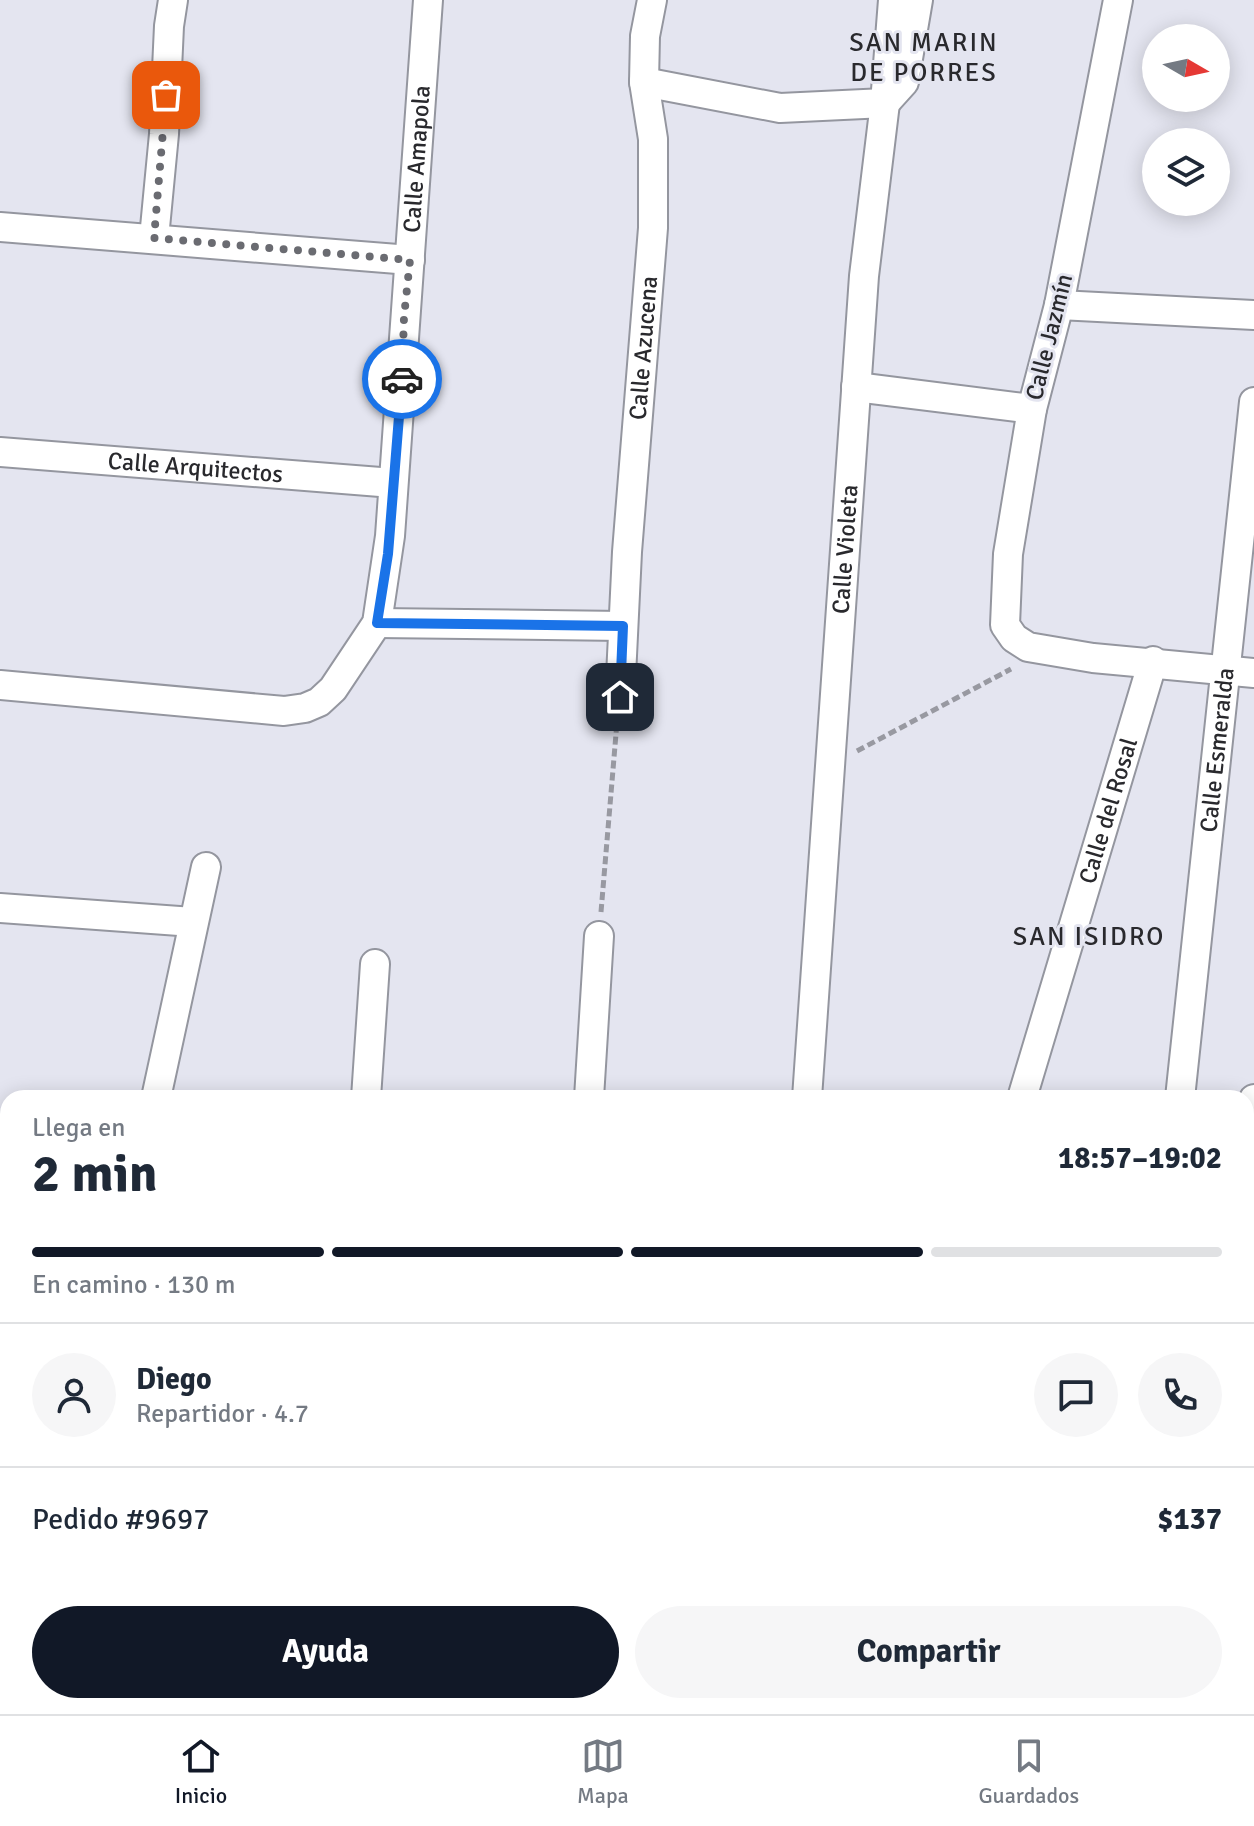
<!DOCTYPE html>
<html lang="es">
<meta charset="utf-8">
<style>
body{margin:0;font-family:Signika,sans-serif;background:#f6f6f7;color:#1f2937;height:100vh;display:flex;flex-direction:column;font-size:30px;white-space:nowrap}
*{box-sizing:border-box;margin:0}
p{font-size:26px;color:#747a83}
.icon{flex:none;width:44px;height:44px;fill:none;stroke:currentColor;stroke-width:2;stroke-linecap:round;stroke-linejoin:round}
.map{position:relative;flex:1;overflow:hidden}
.side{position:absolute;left:0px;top:1090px;width:1254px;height:624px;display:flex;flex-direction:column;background:#fff;border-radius:24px 24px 0 0;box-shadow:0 4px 20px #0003}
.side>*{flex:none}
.needle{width:52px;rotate:99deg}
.tools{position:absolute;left:1142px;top:24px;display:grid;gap:16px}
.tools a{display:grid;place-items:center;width:88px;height:88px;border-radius:50%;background:#fff;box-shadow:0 4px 20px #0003;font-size:40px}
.pin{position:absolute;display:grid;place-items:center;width:68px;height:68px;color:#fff;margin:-34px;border-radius:16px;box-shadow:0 4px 12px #0006}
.courier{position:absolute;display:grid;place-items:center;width:80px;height:80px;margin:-40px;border:6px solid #1a73e8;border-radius:50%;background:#fff;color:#222;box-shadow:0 2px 10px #0007}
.head em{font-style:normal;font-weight:700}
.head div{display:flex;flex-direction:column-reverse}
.head{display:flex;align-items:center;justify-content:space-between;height:136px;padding:0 32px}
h1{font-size:52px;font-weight:700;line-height:60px}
.bar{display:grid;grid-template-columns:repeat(4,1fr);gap:12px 8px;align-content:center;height:96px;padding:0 32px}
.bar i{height:10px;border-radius:6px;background:#e0e1e3}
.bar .selected{background:#111827}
.bar p{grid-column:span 4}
.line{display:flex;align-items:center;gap:20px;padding:0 32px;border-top:2px solid #e0e1e3}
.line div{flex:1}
.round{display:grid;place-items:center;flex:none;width:84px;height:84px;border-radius:42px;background:#f6f6f7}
.button{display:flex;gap:16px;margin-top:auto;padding:16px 32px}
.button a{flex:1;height:92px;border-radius:48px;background:#111827;color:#fff;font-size:32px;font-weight:700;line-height:92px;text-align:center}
.button a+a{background:#f6f6f7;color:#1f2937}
.dock{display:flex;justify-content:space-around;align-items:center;height:112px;border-top:2px solid #e0e1e3;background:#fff;font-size:22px;color:#747a83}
.dock a{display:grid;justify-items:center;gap:4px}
.dock .selected{color:#111827}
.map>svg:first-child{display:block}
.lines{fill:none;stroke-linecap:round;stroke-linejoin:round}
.street-casing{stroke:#94969f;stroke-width:32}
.path{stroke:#9899a1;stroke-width:5;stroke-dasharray:8 4;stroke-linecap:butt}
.street{stroke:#fff;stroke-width:28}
.done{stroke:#6a6b71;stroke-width:8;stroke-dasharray:0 14.4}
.route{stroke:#1a73e8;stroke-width:10}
.labels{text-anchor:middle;stroke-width:6;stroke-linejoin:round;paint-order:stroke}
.street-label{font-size:24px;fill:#29292d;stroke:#e4e5f0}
.neighbourhood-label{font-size:26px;letter-spacing:2px;fill:#29292d;stroke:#e4e5f0}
</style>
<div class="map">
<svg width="1254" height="1714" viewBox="0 0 1254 1714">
<rect width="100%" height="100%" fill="#e4e5f0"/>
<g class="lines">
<!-- street casing -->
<g class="street-casing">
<g id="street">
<path d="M1118 0 1059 305 1032 409 1008 554 1005 625 1014 638 1028 647 1093 658 1254 673"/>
<path d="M644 82 780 108 885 103 904 82 918 0"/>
<path d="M0 227 410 260"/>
<path d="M154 238 164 134 169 26 173 0"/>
<path d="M1059 305 1254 315"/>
<path d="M856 387 1032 409"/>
<path id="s1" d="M0 452 393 483"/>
<path d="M377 623 623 626"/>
<path id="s2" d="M0 685 284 711 305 708 319 702 333 689 377 623 390 536 428 0"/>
<path id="s3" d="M620 697 627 552 653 228V139L644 82 645 36 652 0"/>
<path d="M0 908 193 922"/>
<path d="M156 1098 206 867"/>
<path d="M366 1098 375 964"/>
<path d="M589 1098 599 936"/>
<path id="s4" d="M807 1098 864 276 885 103 893 0"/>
<path id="s5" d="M1022 1098 1153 661"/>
<path id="s6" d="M1180 1098 1254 402"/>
<path d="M1246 1123 1254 1099"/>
<path d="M0 1143 8 1144"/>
<path d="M0 1224 8 1228"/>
<path d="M1246 1262 1254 1263"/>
<path d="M1246 1526 1254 1527"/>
<path d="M1246 1572 1254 1573"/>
<path d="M0 1714 8 1647"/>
<path d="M277 1714 279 1706"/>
<path d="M618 1714 619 1706"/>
<path d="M1142 1714 1143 1706"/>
</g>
</g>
<!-- path -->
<g class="path">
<path d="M857 751 1011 669"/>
<path d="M601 912 617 722"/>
</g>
<!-- street -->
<use href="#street" class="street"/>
</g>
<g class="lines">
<!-- done -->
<path class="done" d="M166 95 154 238 410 260 404 317 402 379"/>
<!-- route -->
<path class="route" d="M402 379 388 554 377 623 623 626 620 697"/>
</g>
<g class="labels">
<!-- street labels -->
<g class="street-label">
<text dy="8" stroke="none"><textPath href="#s2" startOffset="886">Calle Amapola</textPath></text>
<text transform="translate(1049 337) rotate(-76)" y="8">Calle Jazmín</text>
<text dy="8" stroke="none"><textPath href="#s3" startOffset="350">Calle Azucena</textPath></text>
<text dy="8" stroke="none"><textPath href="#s1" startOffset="196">Calle Arquitectos</textPath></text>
<text dy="8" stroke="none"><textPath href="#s4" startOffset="550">Calle Violeta</textPath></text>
<text dy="8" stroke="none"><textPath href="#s6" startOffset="350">Calle Esmeralda</textPath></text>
<text dy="8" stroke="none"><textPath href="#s5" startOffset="300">Calle del Rosal</textPath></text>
</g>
<!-- neighbourhood labels -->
<g class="neighbourhood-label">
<text x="924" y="51">SAN MARIN<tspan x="924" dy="30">DE PORRES</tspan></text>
<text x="1089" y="945">SAN ISIDRO</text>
</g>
</g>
</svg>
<div class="tools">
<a><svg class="needle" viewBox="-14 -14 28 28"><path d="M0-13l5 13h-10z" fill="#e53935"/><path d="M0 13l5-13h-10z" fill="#747a83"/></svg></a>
<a><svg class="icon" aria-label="layers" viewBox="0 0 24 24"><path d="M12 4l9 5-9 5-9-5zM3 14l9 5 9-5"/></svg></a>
</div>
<div class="pin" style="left:166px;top:95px;background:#ea580c"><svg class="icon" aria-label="bag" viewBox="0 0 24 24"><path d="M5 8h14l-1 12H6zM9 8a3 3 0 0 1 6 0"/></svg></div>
<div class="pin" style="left:620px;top:697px;background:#1f2937"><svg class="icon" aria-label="home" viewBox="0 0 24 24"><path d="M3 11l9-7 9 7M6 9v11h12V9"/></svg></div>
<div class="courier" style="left:402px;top:379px"><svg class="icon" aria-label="car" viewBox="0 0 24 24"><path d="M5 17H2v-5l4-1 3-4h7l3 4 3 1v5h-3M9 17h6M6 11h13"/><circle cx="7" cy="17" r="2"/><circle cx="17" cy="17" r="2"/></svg></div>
<section class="side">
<div class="head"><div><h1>2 min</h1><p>Llega en</p></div><em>18:57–19:02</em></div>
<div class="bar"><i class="selected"></i><i class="selected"></i><i class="selected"></i><i></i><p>En camino · 130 m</p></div>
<div class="line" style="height:144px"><a class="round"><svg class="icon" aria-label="person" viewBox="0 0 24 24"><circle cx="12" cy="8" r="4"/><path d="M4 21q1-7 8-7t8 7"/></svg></a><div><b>Diego</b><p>Repartidor · 4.7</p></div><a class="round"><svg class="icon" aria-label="chat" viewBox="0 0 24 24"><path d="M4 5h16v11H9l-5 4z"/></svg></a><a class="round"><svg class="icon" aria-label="phone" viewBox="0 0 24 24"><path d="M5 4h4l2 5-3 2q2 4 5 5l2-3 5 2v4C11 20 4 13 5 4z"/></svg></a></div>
<div class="line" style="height:104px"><div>Pedido #9697</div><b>$137</b></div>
<div class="button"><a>Ayuda</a><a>Compartir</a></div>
</section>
</div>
<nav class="dock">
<a class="selected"><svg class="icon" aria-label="home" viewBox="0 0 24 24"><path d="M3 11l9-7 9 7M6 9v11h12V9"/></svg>Inicio</a>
<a><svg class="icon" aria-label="map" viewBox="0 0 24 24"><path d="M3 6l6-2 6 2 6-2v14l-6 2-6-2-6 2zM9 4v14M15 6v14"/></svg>Mapa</a>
<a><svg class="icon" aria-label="saved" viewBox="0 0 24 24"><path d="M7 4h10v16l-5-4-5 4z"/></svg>Guardados</a>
</nav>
